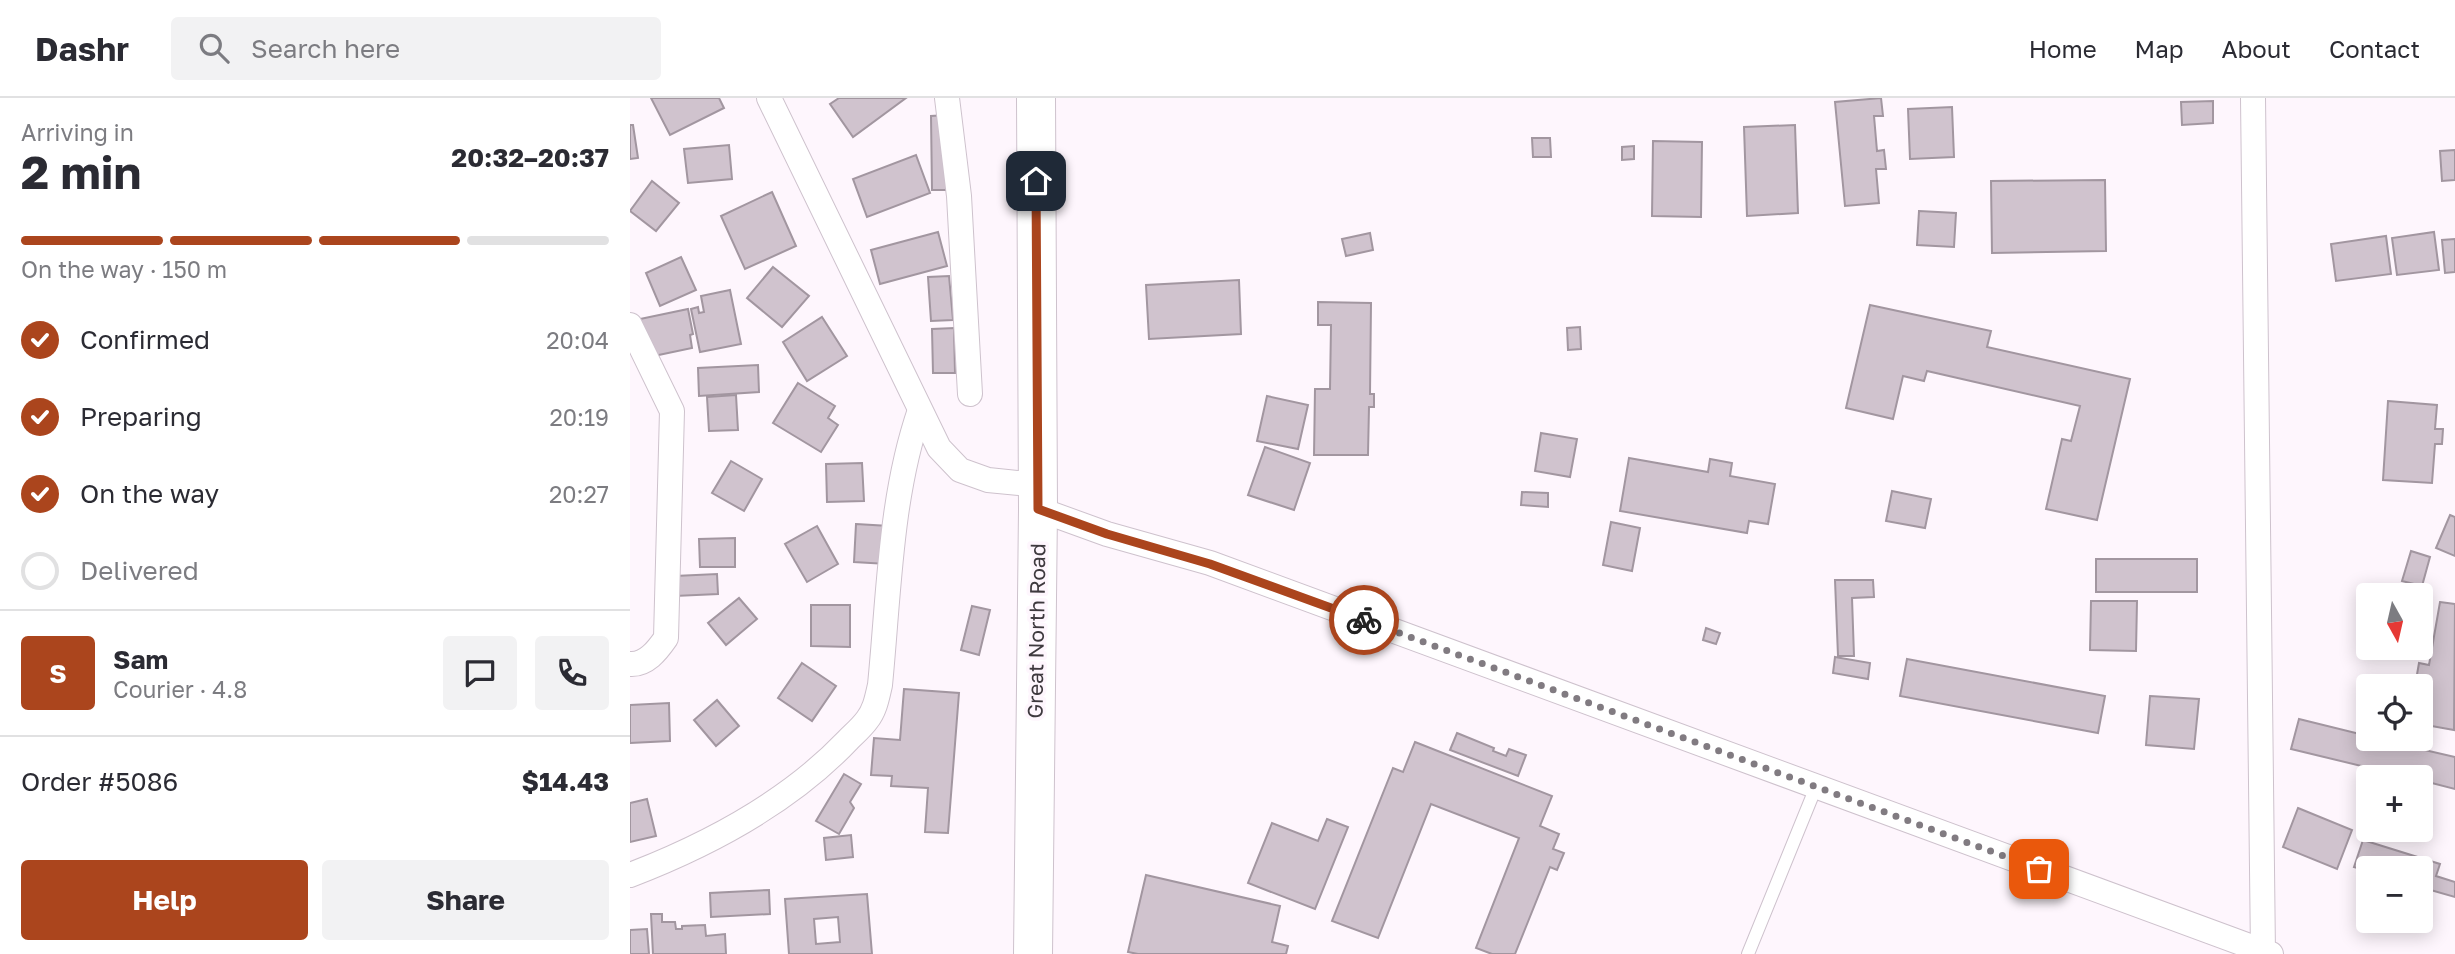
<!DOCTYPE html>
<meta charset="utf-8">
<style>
body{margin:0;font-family:"Golos Text",sans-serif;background:#f2f2f3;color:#2b2b33;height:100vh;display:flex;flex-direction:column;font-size:26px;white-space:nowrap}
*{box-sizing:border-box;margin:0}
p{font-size:23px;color:#7c7c81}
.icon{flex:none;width:38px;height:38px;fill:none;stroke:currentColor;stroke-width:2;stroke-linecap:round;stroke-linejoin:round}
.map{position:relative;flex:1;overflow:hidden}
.panel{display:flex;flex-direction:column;background:#fff;width:630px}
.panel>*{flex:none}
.needle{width:46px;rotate:172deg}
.tools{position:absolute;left:1726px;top:485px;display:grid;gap:14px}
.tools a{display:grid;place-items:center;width:77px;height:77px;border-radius:7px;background:#fff;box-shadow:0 4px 18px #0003;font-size:35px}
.pin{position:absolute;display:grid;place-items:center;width:60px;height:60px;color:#fff;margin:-30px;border-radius:14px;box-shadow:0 4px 10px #0006}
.courier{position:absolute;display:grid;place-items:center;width:70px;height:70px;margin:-35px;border:5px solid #ab451d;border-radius:50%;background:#fff;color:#222;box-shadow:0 2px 9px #0007}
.summary em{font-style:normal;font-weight:700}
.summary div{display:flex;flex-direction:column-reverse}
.summary{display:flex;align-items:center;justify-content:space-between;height:119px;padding:0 21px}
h1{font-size:46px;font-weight:700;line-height:52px}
.bar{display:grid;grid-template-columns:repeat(4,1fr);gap:10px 7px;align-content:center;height:84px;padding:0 21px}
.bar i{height:9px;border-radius:5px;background:#e1e1e2}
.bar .on{background:#ab451d}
.bar p{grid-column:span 4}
.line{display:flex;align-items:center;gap:18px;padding:0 21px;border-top:2px solid #e1e1e2}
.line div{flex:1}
.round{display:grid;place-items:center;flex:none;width:74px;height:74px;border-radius:7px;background:#f2f2f3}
ol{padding:0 21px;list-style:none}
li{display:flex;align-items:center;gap:21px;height:77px}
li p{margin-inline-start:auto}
li .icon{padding:7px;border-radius:50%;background:#ab451d;color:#fff;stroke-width:4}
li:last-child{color:#7c7c81}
li i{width:38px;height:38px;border:4px solid #e1e1e2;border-radius:50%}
.primary-button{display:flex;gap:14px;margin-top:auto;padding:14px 21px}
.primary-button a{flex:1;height:80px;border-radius:7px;background:#ab451d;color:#fff;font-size:28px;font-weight:700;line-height:80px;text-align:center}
.primary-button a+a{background:#f2f2f3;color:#2b2b33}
header{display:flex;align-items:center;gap:42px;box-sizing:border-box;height:98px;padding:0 35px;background:#fff;border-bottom:2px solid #e1e1e2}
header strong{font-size:33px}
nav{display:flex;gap:38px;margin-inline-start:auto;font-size:24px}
.search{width:490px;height:63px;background:#f2f2f3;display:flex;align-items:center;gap:18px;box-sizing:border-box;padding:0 24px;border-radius:7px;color:#7c7c81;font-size:26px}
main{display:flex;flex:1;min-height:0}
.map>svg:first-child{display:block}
.building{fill:#d0c3ce;stroke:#a296a0;stroke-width:2;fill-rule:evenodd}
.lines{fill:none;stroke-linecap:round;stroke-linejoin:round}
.service-casing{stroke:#cec2cd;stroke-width:14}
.minor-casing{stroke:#cec2cd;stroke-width:26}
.trunk-casing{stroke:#cec2cd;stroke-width:40}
.service{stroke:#fff;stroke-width:12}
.minor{stroke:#fff;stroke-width:24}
.trunk{stroke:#fff;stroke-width:38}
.done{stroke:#817b81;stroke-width:7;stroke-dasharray:0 12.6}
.route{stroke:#ab451d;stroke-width:9}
.labels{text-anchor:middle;stroke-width:7;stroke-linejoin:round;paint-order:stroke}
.street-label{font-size:21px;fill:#3e393e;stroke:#fef6fd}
</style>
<header>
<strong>Dashr</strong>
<div class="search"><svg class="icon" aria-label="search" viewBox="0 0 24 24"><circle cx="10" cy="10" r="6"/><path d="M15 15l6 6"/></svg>Search here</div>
<nav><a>Home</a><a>Map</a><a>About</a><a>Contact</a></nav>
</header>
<main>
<section class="panel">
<div class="summary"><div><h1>2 min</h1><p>Arriving in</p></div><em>20:32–20:37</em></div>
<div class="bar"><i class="on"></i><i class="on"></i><i class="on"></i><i></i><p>On the way · 150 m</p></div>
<ol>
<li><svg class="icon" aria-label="check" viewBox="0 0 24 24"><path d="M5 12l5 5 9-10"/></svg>Confirmed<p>20:04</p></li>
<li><svg class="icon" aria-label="check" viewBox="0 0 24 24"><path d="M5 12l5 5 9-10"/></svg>Preparing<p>20:19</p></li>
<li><svg class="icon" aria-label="check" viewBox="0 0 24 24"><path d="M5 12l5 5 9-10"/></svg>On the way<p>20:27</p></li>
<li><i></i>Delivered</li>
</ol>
<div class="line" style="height:126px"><b class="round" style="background:#ab451d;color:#fff">S</b><div><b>Sam</b><p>Courier · 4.8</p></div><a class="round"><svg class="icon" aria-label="chat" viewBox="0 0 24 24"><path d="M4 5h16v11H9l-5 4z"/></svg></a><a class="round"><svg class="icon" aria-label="phone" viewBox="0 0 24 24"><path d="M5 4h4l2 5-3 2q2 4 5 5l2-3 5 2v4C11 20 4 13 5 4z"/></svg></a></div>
<div class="line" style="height:91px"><div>Order #5086</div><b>$14.43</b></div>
<div class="primary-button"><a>Help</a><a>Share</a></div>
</section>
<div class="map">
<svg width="1825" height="856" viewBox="0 0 1825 856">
<rect width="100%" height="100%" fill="#fef6fd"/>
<!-- building -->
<g class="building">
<path d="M21 0H89L94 10 40 37Z"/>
<path d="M209 0H276L223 39 200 6Z"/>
<path d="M1251 0 1253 18H1244L1247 53 1254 52 1256 71H1246L1249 105 1215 108 1205 4Z"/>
<path d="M1583 3V25L1552 27 1551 4Z"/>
<path d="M1322 9 1324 59 1280 61 1278 11Z"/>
<path d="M317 17 318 92H302L301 18Z"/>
<path d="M0 27H3L8 60 0 61Z"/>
<path d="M1165 27 1168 115 1117 118 1114 29Z"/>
<path d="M902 40H920L921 59H903Z"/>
<path d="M1023 43 1072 44 1071 119 1022 118Z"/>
<path d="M99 47 102 81 58 85 54 51Z"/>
<path d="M1004 48V61L992 62V49Z"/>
<path d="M1825 52V82L1812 83 1810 53Z"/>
<path d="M286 57 300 95 237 119 223 81Z"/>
<path d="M1475 82 1476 153 1362 155 1361 83Z"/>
<path d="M22 83 49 105 26 133 0 113Z"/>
<path d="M142 94 166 148 115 171 91 118Z"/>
<path d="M1289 113 1326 115 1324 149 1287 147Z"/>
<path d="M308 134 317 168 250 186 241 152Z"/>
<path d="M1804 134 1809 172 1767 177 1762 140Z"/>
<path d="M740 135 743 152 716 158 712 141Z"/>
<path d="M1756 138 1761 176 1706 183 1701 146Z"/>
<path d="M1825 141V174L1815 175 1812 142Z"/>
<path d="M51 159 66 192 30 208 16 175Z"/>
<path d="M143 169 179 198 152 229 117 200Z"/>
<path d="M319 178 323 222 301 223 298 179Z"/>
<path d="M609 182 611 236 519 241 516 187Z"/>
<path d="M100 192 111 246 70 254 61 211 68 209 69 215 74 214 71 198Z"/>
<path d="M688 204 741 205 740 296H744V309H739L738 357H684L685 291H700L701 227H688Z"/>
<path d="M1240 207 1361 233 1357 249 1500 281 1467 422 1416 411 1432 341 1441 343 1450 308 1297 273 1294 283 1273 278 1263 321 1216 310Z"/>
<path d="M58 211 63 236 60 237 62 250 19 259 10 221Z"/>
<path d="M192 219 217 258 177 283 153 244Z"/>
<path d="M950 229 951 251 938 252 937 230Z"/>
<path d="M324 230 325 275H303L302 231Z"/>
<path d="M128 267 129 294 69 298 68 270Z"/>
<path d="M168 285 205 308 198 320 208 327 191 354 143 325Z"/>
<path d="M106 297 108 332 79 333 77 299Z"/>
<path d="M637 298 678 307 668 351 627 343Z"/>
<path d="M1758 303 1807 307 1805 331H1813L1812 346H1805L1802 385 1753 382Z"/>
<path d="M911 335 947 341 940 379 905 373Z"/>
<path d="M635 349 680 365 664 412 618 397Z"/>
<path d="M999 360 1078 374 1080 361 1102 365 1100 378 1145 386 1138 426 1119 423 1117 435 990 413Z"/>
<path d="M101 363 132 381 114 413 82 395Z"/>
<path d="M232 365 234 403 197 404 196 366Z"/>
<path d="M1262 393 1301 401 1295 430 1256 423Z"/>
<path d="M892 394 918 395V409L891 407Z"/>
<path d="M1820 417 1825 419V458L1806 450Z"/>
<path d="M981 424 1010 430 1002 473 973 467Z"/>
<path d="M226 426 259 428 257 466 224 464Z"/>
<path d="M187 428 208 466 177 484 155 446Z"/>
<path d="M105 440V469H70L69 441Z"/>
<path d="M1781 453 1800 459 1792 488 1772 483Z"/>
<rect x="1466" y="461" width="101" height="33"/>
<path d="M87 476 88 496 45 498V478Z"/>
<path d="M1205 482H1243L1244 499 1222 500 1224 558H1208Z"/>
<path d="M109 500 127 521 96 547 78 525Z"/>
<path d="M1461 503H1507L1506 553 1460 552Z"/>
<path d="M1810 504 1825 506 1824 632 1790 626V588H1785L1789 565 1799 567Z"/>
<path d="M181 507H220V549L181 548Z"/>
<path d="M342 508 360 512 349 557 331 552Z"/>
<path d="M1076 530 1090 535 1086 546 1073 542Z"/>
<path d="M1205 559 1240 565 1238 581 1203 575Z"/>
<path d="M1277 561 1475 598 1468 635 1270 598Z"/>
<path d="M172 565 206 588 182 623 148 600Z"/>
<path d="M274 591 329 595 318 735 295 734 298 690 261 688 262 678 241 677 244 640 270 642Z"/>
<path d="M1520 598 1569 601 1564 651 1516 647Z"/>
<path d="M87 602 109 628 86 648 64 622Z"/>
<path d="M39 605 40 643 0 645V607Z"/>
<path d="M1669 621 1738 638V640H1775L1773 647 1825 659V691L1790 682V679H1777L1661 651Z"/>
<path d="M827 635 864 650 863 653 876 658 879 651 896 657 888 678 820 652Z"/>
<path d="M785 644 922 698 910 728 929 736 923 751 934 755 927 772 920 769 885 856H862L846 850 889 740 801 706 748 840 702 823 763 670 773 674Z"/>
<path d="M214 676 231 686 220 704 224 710 209 736 186 723Z"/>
<path d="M17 701 26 738 0 744V705Z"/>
<path d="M1668 710 1722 732 1707 771 1653 749Z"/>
<path d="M697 721 718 729 685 811 618 785 642 725 688 743Z"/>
<path d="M221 737 223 759 196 762 194 740Z"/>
<path d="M1733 742 1810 766 1806 778 1825 784V799L1790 789V770H1738V773L1724 769Z"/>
<path d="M516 777 650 808 642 844 658 848 656 856H508L498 854Z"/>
<path d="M139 792 140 816 81 819 80 795Z"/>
<path d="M237 796 242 856H159L155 801ZM208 819 210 844 186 846 184 821Z"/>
<path d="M21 816H32V824H45L46 831H52V828L75 827 76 838 95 836 96 856H23Z"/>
<path d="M17 831 19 856H0V832Z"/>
</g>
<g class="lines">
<!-- service casing -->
<g class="service-casing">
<path id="service" d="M1118 856 1186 689"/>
</g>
<!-- minor casing -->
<g class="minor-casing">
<g id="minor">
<path d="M139 0 309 350 330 372 358 382 408 387"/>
<path d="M317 0 329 98 340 296"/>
<path d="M1623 0 1633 856"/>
<path d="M0 227 42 313 36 540C27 553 16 567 0 566"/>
<path d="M408 411 477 436 580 465 1641 856"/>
<path d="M0 777C78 747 160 703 218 642 224 636 232 629 237 622 245 612 247 600 250 587 259 496 260 399 290 312"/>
</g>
</g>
<!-- trunk casing -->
<g class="trunk-casing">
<path id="trunk" d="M403 856 408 411 406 0"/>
</g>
<!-- service -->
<use href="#service" class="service"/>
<!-- minor -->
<use href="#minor" class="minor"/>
<!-- trunk -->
<use href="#trunk" class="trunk"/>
</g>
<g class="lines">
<!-- done -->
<path class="done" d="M734 522 1409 771"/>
<!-- route -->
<path class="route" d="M406 83 408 411 477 436 580 466 734 522"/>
</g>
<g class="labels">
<!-- street labels -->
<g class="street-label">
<text transform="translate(407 533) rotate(-89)" y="7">Great North Road</text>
</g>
</g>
</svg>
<div class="tools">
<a><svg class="needle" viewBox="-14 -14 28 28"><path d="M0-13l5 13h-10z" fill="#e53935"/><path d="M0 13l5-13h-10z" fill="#7c7c81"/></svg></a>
<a><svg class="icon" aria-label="locate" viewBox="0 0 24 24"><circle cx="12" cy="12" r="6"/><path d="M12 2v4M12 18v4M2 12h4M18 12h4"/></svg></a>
<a>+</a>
<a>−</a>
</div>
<div class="pin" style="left:1409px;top:771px;background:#ea580c"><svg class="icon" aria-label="bag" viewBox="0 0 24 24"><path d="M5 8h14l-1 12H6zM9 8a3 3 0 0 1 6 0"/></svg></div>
<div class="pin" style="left:406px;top:83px;background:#1f2937"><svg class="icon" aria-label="home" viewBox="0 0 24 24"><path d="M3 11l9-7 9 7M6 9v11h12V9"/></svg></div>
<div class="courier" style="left:734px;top:522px"><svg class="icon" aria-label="bike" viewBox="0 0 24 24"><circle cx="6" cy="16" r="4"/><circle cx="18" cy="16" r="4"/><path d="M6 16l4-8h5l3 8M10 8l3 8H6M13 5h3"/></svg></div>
</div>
</main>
